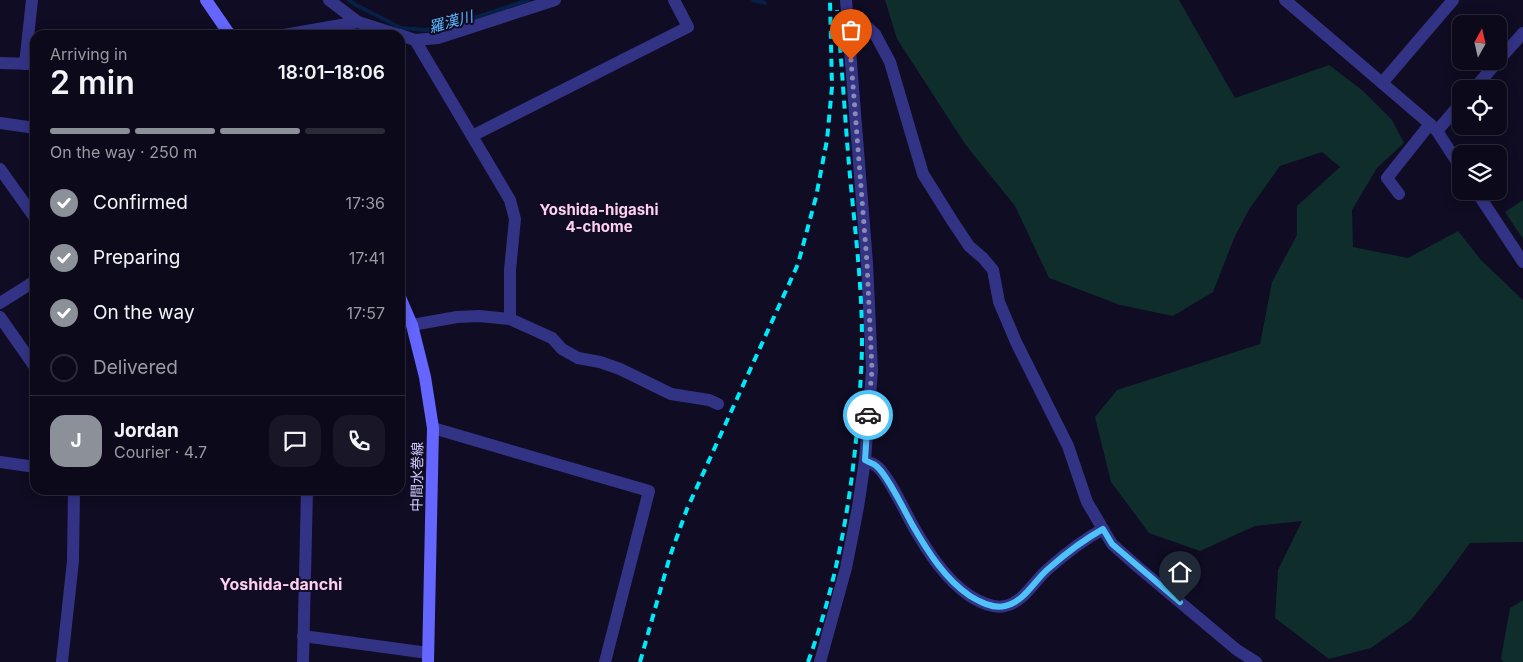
<!DOCTYPE html>
<meta charset="utf-8">
<style>
body{margin:0;font-family:Inter,"Noto Sans JP",sans-serif;background:#191727;color:#f1f3f6;height:100vh;display:flex;flex-direction:column;font-size:19px;white-space:nowrap}
*{box-sizing:border-box;margin:0}
p{font-size:16px;color:#9a9aa2}
.icon{flex:none;width:28px;height:28px;fill:none;stroke:currentColor;stroke-width:2;stroke-linecap:round;stroke-linejoin:round}
.map{position:relative;flex:1;overflow:hidden}
.sheet{position:absolute;left:30px;top:30px;width:375px;height:465px;display:flex;flex-direction:column;background:#0b091a;border-radius:15px;box-shadow:0 2px 12px #0003,0 0 0 1px #2b2a39}
.sheet>*{flex:none}
.needle{width:32px;rotate:8deg}
.fabs{position:absolute;left:1452px;top:15px;display:grid;gap:10px}
.fabs a{display:grid;place-items:center;width:55px;height:55px;border-radius:10px;background:#0b091a;box-shadow:0 2px 12px #0003,0 0 0 1px #2b2a39;font-size:25px}
.pin{position:absolute;display:grid;place-items:center;width:42px;height:42px;color:#fff;margin:-51px -21px;border-radius:50% 50% 50% 0;rotate:-45deg;box-shadow:0 0 5px #0007}
.pin .icon{rotate:45deg}
.courier{position:absolute;display:grid;place-items:center;width:50px;height:50px;margin:-25px;border:4px solid #4fc3f7;border-radius:50%;background:#fff;color:#222;box-shadow:0 1px 6px #0007}
.overview em{font-style:normal;font-weight:600}
.overview div{display:flex;flex-direction:column-reverse}
.overview{display:flex;align-items:center;justify-content:space-between;height:85px;padding:0 20px}
h1{font-size:32px;font-weight:600;line-height:38px}
.bar{display:grid;grid-template-columns:repeat(4,1fr);gap:8px 5px;align-content:center;height:60px;padding:0 20px}
.bar i{height:6px;border-radius:4px;background:#2b2a39}
.bar .active{background:#8c9099}
.bar p{grid-column:span 4}
.line{display:flex;align-items:center;gap:12px;padding:0 20px;border-top:1px solid #2b2a39}
.line div{flex:1}
.round{display:grid;place-items:center;flex:none;width:52px;height:52px;border-radius:15px;background:#191727}
ol{padding:0 20px;list-style:none}
li{display:flex;align-items:center;gap:15px;height:55px}
li p{margin-inline-start:auto}
li .icon{padding:5px;border-radius:50%;background:#8c9099;color:#fff;stroke-width:4}
li:last-child{color:#9a9aa2}
li i{width:28px;height:28px;border:2px solid #2b2a39;border-radius:50%}
.map>svg:first-child{display:block}
.green{fill:#0e2d2b}
.lines{fill:none;stroke-linecap:round;stroke-linejoin:round}
.stream{stroke:#072146;stroke-width:4}
.minor{stroke:#333386;stroke-width:12}
.secondary{stroke:#6566ff;stroke-width:12}
.rail{stroke:#00e9f9;stroke-width:4;stroke-dasharray:8 6;stroke-linecap:butt}
.done{stroke:#8d8ab2;stroke-width:5;stroke-dasharray:0 9}
.route{stroke:#4fc3f7;stroke-width:6}
.labels{text-anchor:middle;stroke-width:4;stroke-linejoin:round;paint-order:stroke}
.street-label{font-size:14px;fill:#d1ceff;stroke:#0f0c23}
.water-label{font-size:15px;font-style:italic;fill:#5cb9ff;stroke:#0f0c23}
.neighbourhood-label{font-size:15px;font-weight:bold;fill:#ffd0f0;stroke:#0f0c23}
.quarter-label{font-size:16px;font-weight:bold;fill:#ffd0f0;stroke:#0f0c23}
</style>
<div class="map">
<svg width="1523" height="662" viewBox="0 0 1523 662">
<rect width="100%" height="100%" fill="#0f0c23"/>
<!-- green -->
<g class="green">
<path d="M885 0H1179L1235 98 1329 65 1362 90 1392 120 1404 143 1377 168 1352 210 1353 247 1408 258 1458 231 1481 260 1523 300V542L1470 543 1443 580 1411 620 1371 648 1329 659 1275 618 1278 570 1302 521 1255 526 1200 551 1149 533 1111 482 1095 417 1117 390 1260 344 1272 282 1297 235V206L1340 167 1322 152 1280 166 1250 208 1235 236 1213 292 1173 316 1120 305 1049 278 1015 206 965 144 897 39Z"/>
<path d="M1523 200V239L1505 212Z"/>
<path d="M1523 600V662H1503L1501 658 1510 608Z"/>
</g>
<g class="lines">
<!-- stream -->
<g class="stream">
<path d="M349 0 356 5 401 28 426 30 465 21 528 0"/>
<path d="M753 0 765 3"/>
</g>
<!-- minor -->
<g class="minor">
<path d="M329 0 358 22 399 35"/>
<path d="M1285 0 1430 124 1437 131 1461 168"/>
<path d="M849 24 865 25 875 34 890 62 923 174 953 222 969 246 983 258 993 270 999 302 1016 342 1068 446 1087 502 1103 529 1112 544 1138 567 1237 650 1256 662"/>
<path d="M284 35 358 22"/>
<path d="M400 35 415 40 438 38 555 0"/>
<path d="M415 40 510 200 515 219 510 270V319"/>
<path d="M1499 60 1523 33"/>
<path d="M0 63 35 64"/>
<path d="M25 64 32 0"/>
<path d="M1382 83 1453 0"/>
<path d="M1474 89 1498 61"/>
<path d="M0 123 35 128"/>
<path d="M1437 131 1461 103"/>
<path d="M472 136 688 27 674 0"/>
<path d="M0 169 35 218"/>
<path d="M1476 191 1523 262"/>
<path d="M1399 194 1387 178 1430 124"/>
<path d="M0 303 35 281"/>
<path d="M0 317 35 367"/>
<path d="M412 325 457 317 479 316 510 319 552 338 562 349 578 358 600 362 620 369 671 394 709 400 718 404"/>
<path d="M433 428 649 491 605 662"/>
<path d="M865 460C868 462 872 463 875 465 887 472 905 512 913 526 928 552 945 579 970 596 980 602 993 609 1005 606 1024 602 1034 581 1048 569 1065 554 1083 540 1103 529"/>
<path d="M0 462 35 467"/>
<path d="M303 636 428 653"/>
<path d="M62 662 73 561 74 490"/>
<path d="M303 662 307 490"/>
<path d="M820 662 846 568 858 507 865 460 872 370 867 263 846 0"/>
</g>
<!-- secondary -->
<g class="secondary">
<path d="M206 0 230 35"/>
<path d="M400 297 412 325 425 377 433 428 428 662"/>
</g>
<!-- rail -->
<g class="rail">
<path d="M640 662 670 556 687 509 798 264 816 197 827 140 832 87 830 0"/>
<path d="M808 662C842 569 856 471 861 373 865 307 856 241 850 176 845 121 842 65 837 10"/>
</g>
</g>
<g class="lines">
<!-- done -->
<path class="done" d="M851 60 867 263 872 370 868 415"/>
<!-- route -->
<path class="route" d="M868 415 865 460C868 462 872 463 875 465 886 472 905 512 913 526 928 552 945 579 970 596 980 602 993 609 1005 606 1024 602 1034 581 1048 569 1065 554 1083 540 1103 529L1112 544 1180 602"/>
</g>
<g class="labels">
<!-- street labels -->
<g class="street-label">
<text transform="translate(417 477) rotate(-89)" y="5">中間水巻線</text>
</g>
<!-- water labels -->
<g class="water-label">
<text transform="translate(451 22) rotate(-15)" y="5">羅漢川</text>
</g>
<!-- neighbourhood labels -->
<g class="neighbourhood-label">
<text x="599" y="215">Yoshida-higashi<tspan x="599" dy="17">4-chome</tspan></text>
</g>
<!-- quarter labels -->
<g class="quarter-label">
<text x="281" y="590">Yoshida-danchi</text>
</g>
</g>
</svg>
<div class="fabs">
<a><svg class="needle" viewBox="-14 -14 28 28"><path d="M0-13l5 13h-10z" fill="#e53935"/><path d="M0 13l5-13h-10z" fill="#9a9aa2"/></svg></a>
<a><svg class="icon" aria-label="locate" viewBox="0 0 24 24"><circle cx="12" cy="12" r="6"/><path d="M12 2v4M12 18v4M2 12h4M18 12h4"/></svg></a>
<a><svg class="icon" aria-label="layers" viewBox="0 0 24 24"><path d="M12 4l9 5-9 5-9-5zM3 14l9 5 9-5"/></svg></a>
</div>
<div class="pin" style="left:851px;top:60px;background:#ea580c"><svg class="icon" aria-label="bag" viewBox="0 0 24 24"><path d="M5 8h14l-1 12H6zM9 8a3 3 0 0 1 6 0"/></svg></div>
<div class="pin" style="left:1180px;top:602px;background:#1f2937"><svg class="icon" aria-label="home" viewBox="0 0 24 24"><path d="M3 11l9-7 9 7M6 9v11h12V9"/></svg></div>
<div class="courier" style="left:868px;top:415px"><svg class="icon" aria-label="car" viewBox="0 0 24 24"><path d="M5 17H2v-5l4-1 3-4h7l3 4 3 1v5h-3M9 17h6M6 11h13"/><circle cx="7" cy="17" r="2"/><circle cx="17" cy="17" r="2"/></svg></div>
<section class="sheet">
<div class="overview"><div><h1>2 min</h1><p>Arriving in</p></div><em>18:01–18:06</em></div>
<div class="bar"><i class="active"></i><i class="active"></i><i class="active"></i><i></i><p>On the way · 250 m</p></div>
<ol>
<li><svg class="icon" aria-label="check" viewBox="0 0 24 24"><path d="M5 12l5 5 9-10"/></svg>Confirmed<p>17:36</p></li>
<li><svg class="icon" aria-label="check" viewBox="0 0 24 24"><path d="M5 12l5 5 9-10"/></svg>Preparing<p>17:41</p></li>
<li><svg class="icon" aria-label="check" viewBox="0 0 24 24"><path d="M5 12l5 5 9-10"/></svg>On the way<p>17:57</p></li>
<li><i></i>Delivered</li>
</ol>
<div class="line" style="height:90px"><b class="round" style="background:#8c9099;color:#fff">J</b><div><b>Jordan</b><p>Courier · 4.7</p></div><a class="round"><svg class="icon" aria-label="chat" viewBox="0 0 24 24"><path d="M4 5h16v11H9l-5 4z"/></svg></a><a class="round"><svg class="icon" aria-label="phone" viewBox="0 0 24 24"><path d="M5 4h4l2 5-3 2q2 4 5 5l2-3 5 2v4C11 20 4 13 5 4z"/></svg></a></div>
</section>
</div>
